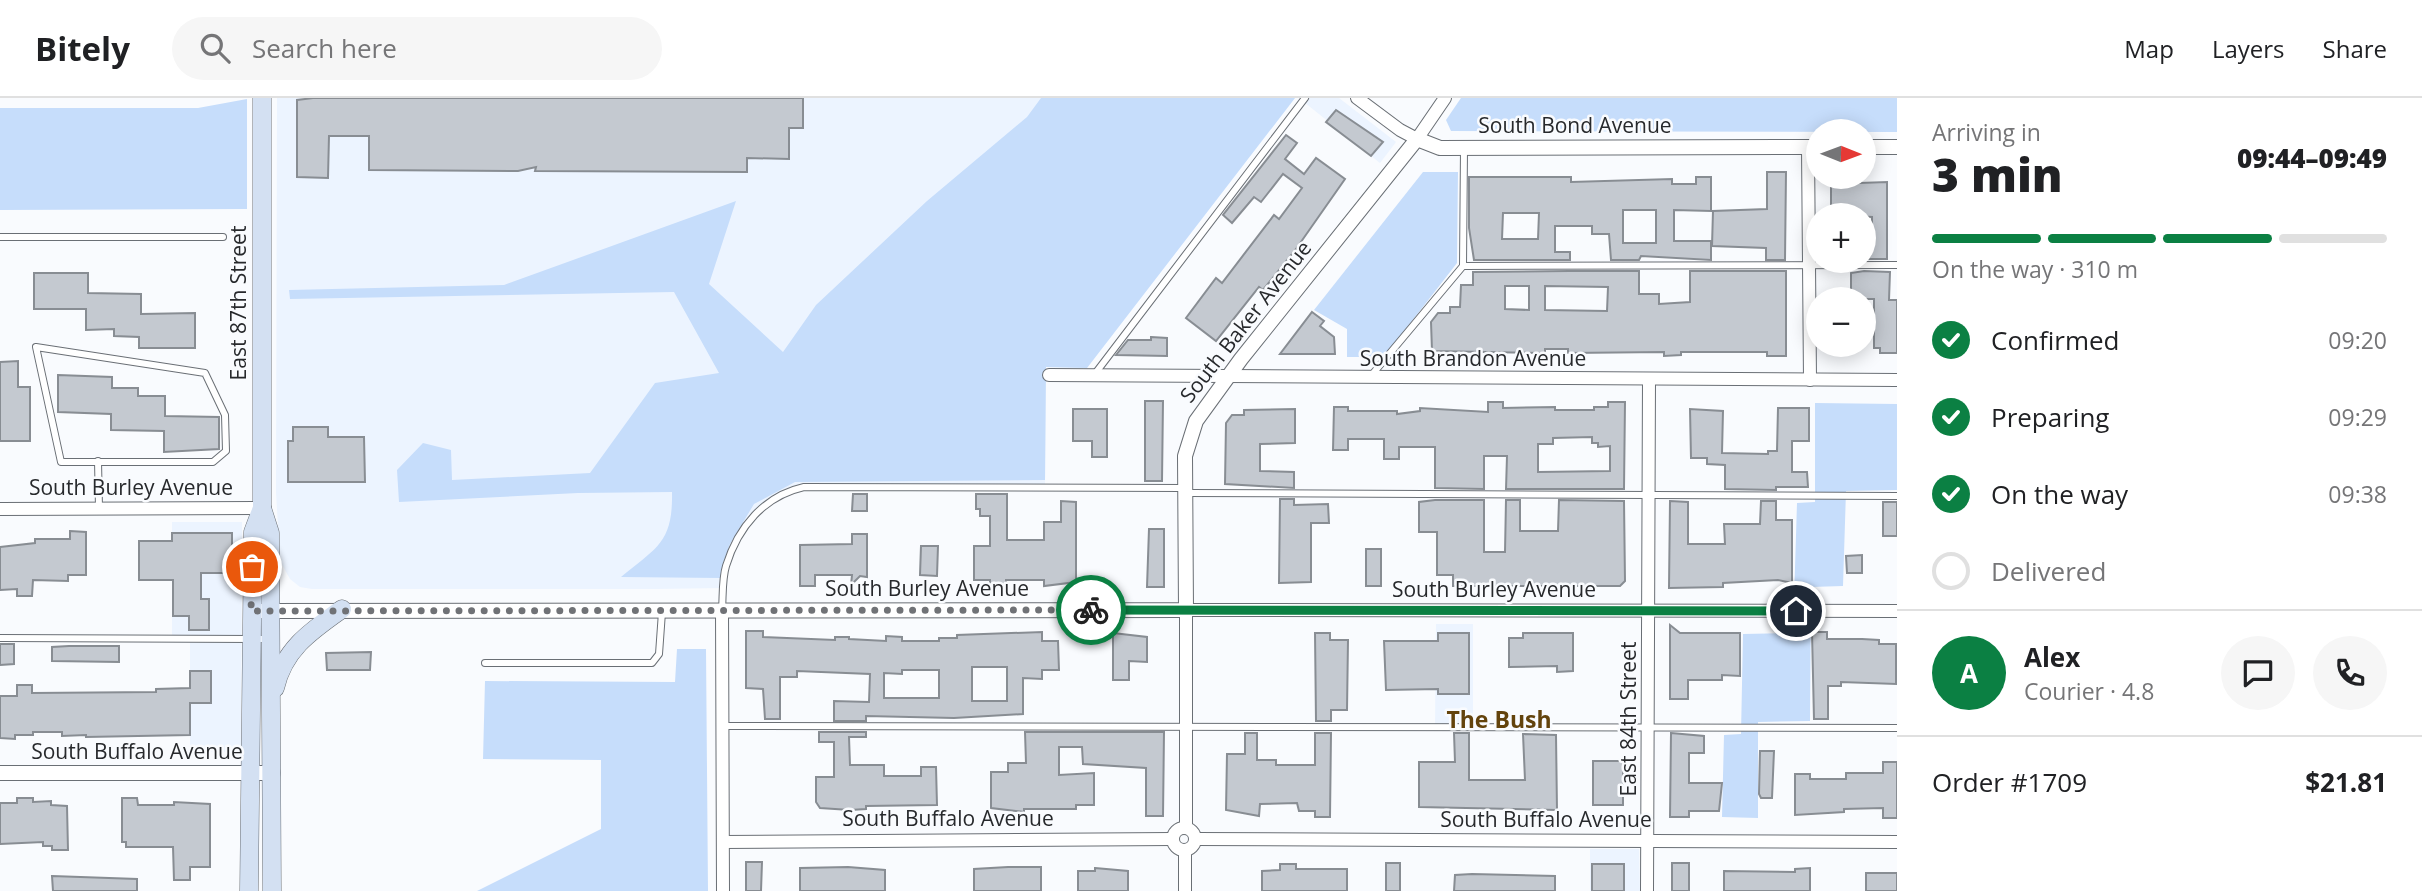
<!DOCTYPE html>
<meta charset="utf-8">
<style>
body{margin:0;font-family:"Open Sans",sans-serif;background:#f6f6f6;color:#202124;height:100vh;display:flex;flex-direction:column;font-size:26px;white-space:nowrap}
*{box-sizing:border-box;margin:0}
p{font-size:23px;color:#757577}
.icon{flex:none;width:38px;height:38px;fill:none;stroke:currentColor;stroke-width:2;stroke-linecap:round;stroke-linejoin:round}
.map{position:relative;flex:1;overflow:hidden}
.panel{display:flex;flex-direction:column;background:#fff;width:525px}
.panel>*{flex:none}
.needle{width:46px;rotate:91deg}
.controls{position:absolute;left:1806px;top:21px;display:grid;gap:14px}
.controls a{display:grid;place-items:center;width:70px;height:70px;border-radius:50%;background:#fff;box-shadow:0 4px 18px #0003;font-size:35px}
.pin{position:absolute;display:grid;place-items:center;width:60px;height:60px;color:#fff;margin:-30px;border:4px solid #fff;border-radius:50%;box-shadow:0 2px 7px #0007}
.courier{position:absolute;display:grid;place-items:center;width:70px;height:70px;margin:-35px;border:5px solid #0b8043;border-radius:50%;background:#fff;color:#222;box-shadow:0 2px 9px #0007}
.overview em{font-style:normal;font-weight:800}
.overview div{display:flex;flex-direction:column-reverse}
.overview{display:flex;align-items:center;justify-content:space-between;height:119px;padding:0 35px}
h1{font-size:46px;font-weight:800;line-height:52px}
.bar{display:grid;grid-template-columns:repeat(4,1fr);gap:10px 7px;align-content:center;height:84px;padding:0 35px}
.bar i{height:9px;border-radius:5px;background:#e0e0e0}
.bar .on{background:#0b8043}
.bar p{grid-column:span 4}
.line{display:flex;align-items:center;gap:18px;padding:0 35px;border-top:2px solid #e0e0e0}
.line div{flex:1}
.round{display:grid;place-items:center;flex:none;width:74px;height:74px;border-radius:37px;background:#f6f6f6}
ol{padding:0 35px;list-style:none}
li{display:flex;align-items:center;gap:21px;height:77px}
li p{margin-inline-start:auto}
li .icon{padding:7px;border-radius:50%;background:#0b8043;color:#fff;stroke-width:4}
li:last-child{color:#757577}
li i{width:38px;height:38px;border:4px solid #e0e0e0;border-radius:50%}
header{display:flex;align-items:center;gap:42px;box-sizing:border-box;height:98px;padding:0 35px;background:#fff;border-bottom:2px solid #e0e0e0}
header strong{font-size:33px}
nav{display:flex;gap:38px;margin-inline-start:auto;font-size:24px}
.search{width:490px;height:63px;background:#f6f6f6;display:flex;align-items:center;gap:18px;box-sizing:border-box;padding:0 24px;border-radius:38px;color:#757577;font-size:26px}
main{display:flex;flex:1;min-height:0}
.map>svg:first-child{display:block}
.built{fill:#ecf4ff}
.green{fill:#c6ddfb}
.building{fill:#c4c9d0;stroke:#888d93;stroke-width:2;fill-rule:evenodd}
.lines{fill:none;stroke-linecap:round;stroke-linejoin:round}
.service-casing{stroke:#6a6f75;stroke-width:8}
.minor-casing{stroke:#6a6f75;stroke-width:14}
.tertiary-casing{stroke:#6a6f75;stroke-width:16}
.secondary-casing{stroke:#6a6f75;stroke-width:19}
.service{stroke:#fff;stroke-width:6}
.minor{stroke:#fff;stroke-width:12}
.tertiary{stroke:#fff;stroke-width:14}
.secondary{stroke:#d3e0f2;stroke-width:18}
.done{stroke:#707276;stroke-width:7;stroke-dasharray:0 12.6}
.route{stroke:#0b8043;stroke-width:9}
.labels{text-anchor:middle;stroke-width:5;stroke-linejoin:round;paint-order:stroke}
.street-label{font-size:21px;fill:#27292c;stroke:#f9fbfe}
.neighbourhood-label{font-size:23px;font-weight:bold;fill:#63430c;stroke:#f9fbfe}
</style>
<header>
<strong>Bitely</strong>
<div class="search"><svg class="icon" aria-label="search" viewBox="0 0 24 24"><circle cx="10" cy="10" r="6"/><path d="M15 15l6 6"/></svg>Search here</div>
<nav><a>Map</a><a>Layers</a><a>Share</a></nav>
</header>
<main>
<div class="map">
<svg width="1897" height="793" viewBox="0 0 1897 793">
<rect width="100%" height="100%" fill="#f9fbfe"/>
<!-- built -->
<g class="built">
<path d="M277 0H1295L1087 270 1046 269 1045 390 804 389 784 393 754 416 725 469 724 490 657 491H312L300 489 290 481 280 463 276 394Z"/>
<path d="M1299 0H1339L1396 44 1380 65Z"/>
<path d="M172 424H242L241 654H190V541L172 540Z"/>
<path d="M1436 526H1473V629H1435Z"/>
<path d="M1590 751H1639L1640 793H1590Z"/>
</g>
<!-- green -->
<g class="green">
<path d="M1041 0H1295L1087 270 1046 269 1045 382 795 384 754 406 730 446 722 468 721 480 621 479C657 449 673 445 672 394L578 395 399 404 397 372 423 345 451 352 452 382 590 375 655 285 719 275 674 194 290 201 289 192 504 187 736 103 709 186 783 254 816 207 927 103 1027 19Z"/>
<path d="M1461 0H1897V34L1451 33 1446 22Z"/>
<path d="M247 1V111L0 112V10H198Z"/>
<path d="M1423 74H1458L1457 165 1384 259H1347V231L1314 212Z"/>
<path d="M1815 305 1897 306V392L1846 393 1843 488 1811 489 1810 623 1758 624V720L1722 719 1724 637 1741 636 1743 536 1793 535 1797 405 1815 404Z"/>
<path d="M677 551H706L708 793H477L601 731V662L483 661 485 583 675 584Z"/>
</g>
<!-- building -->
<g class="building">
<path d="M313 0H803V30H789V61L747 60V74L535 73 536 69 518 73 369 72V38H329L328 80 297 79V2Z"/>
<path d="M1336 12 1383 44 1371 58 1326 24Z"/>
<path d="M1286 37 1297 45 1285 61 1304 76 1316 60 1345 81 1296 151 1263 192 1259 189 1216 243 1186 220 1216 180 1222 185 1274 117 1279 121 1302 90 1283 76 1261 104 1254 99 1232 125 1223 117Z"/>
<path d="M1767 74H1786L1785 162H1766V150L1712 148 1713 113 1767 111Z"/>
<path d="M1469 79H1571V84L1672 81V86H1696V79H1711V113L1674 112V143H1711V162L1641 158 1639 162H1611L1609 136H1592V128H1555V154H1570V162H1474L1469 130ZM1623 112H1656V145H1623ZM1503 115H1539L1538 141H1502Z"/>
<path d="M1887 84V161H1864V143H1872V119L1831 117V86Z"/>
<path d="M1569 173H1639V196H1659V206L1690 204V173H1786V258H1767V254H1681V257L1664 258V254L1568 255V251H1545V255L1432 253 1431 224 1438 215H1450V209H1460L1461 187H1473V174ZM1505 188H1529V212L1505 211ZM1545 188 1608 189 1607 213 1545 212Z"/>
<path d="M1864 173 1890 174 1889 202H1897V255H1880V250H1874V201H1851V175Z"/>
<path d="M34 175H88V195L141 196V216L195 215V250H139V239L114 238V231L86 232V211H34Z"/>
<path d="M1312 214 1324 223 1320 228 1334 239 1335 256H1280Z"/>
<path d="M1151 239 1167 240V258L1116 257 1128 242H1151Z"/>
<path d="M18 263V289H30V343H0V264Z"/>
<path d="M58 277 112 279V290H138V298H165V318L219 319V351L164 354V333L111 332V316L58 314Z"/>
<path d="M1145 303H1163L1162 383H1145Z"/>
<path d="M1488 304H1503V310L1555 309V312H1594V309H1608V304H1625L1624 391H1506L1507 358H1484V391L1435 390V349H1399V361H1384V341H1348V352H1333L1334 309H1348V313H1397V316L1420 313V310L1488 314ZM1592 339V345H1598V349L1610 348V373L1538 374V346H1553V340Z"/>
<path d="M1778 310H1809V343H1792V374H1807L1808 389H1776V392L1725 391V367L1707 366V360H1691L1690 311 1723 313 1722 355 1768 356V353H1777Z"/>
<path d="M1073 311H1107V359H1092V343H1073Z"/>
<path d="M1295 311V345L1260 346V373L1294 374V390L1225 386 1226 325 1232 317H1244V312Z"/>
<path d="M293 329H328V339H364L365 384H288V343H293Z"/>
<path d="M853 396H867V413H852Z"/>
<path d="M976 396H1007V442H1044V424H1061V403L1076 404V484L1044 488V482H1006V488H990V482H974V448H990V418H980V411H976Z"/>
<path d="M1280 401H1294V407L1328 406 1329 425H1311V484L1279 485Z"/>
<path d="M1435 402H1484V454H1505L1506 402H1520V433H1558L1559 402 1624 403 1625 483 1620 488H1453V477H1437V434H1419V404Z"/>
<path d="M1670 403 1688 404V446H1725L1724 426H1760L1761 403H1776V422H1792V485L1778 482 1723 485V489L1669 490Z"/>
<rect x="1883" y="404" width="14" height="34"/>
<path d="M1149 431H1164V489H1147Z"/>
<path d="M70 433 86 434V477H68V483L33 482 32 498H17V491L0 492V449L35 445V441H70Z"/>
<path d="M172 435H232V475H201V501H209V532H189V518H173V482H139V443H172Z"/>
<path d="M852 436H867V479L860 478 851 487 852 477H815V488H800V447L852 446Z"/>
<path d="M921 448H938L937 478 920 477Z"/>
<rect x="1366" y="451" width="15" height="37"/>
<path d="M1862 457V475H1847L1846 458Z"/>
<path d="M1670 527 1680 535H1740V578L1722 577V582H1688V601H1670Z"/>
<path d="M746 533H763V539L835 542V539H849V541L886 543V538L902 539V543H939V540H957V537L1042 534V543H1058L1059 572H1042V581L1023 580V616L954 620 866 618V623H834V603L869 604 870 576 797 573V579H780V621H765L763 591 746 590ZM972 569H1007V603H972ZM902 572H939V600H884V575L902 576Z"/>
<path d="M1812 534H1827V541H1862L1879 542V546H1896V586L1841 584V588H1828V621H1814Z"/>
<path d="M1113 535 1147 539V564L1129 563V582H1113Z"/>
<path d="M1315 535H1330V542H1348L1347 612H1331V623H1316Z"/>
<path d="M1438 535H1469V596H1438V591L1386 592 1384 543H1438Z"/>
<path d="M1523 535H1573V573L1557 574V568L1509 569V540H1523Z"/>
<path d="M0 546H14V566L0 567Z"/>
<path d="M69 548H119V564L52 563V549Z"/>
<path d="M371 554 370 572H327L326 555Z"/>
<path d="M190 573H211V605H190V637L86 639V637L62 638V634H33V637H15V641L0 640V598H17V587H32V595L156 594V591L190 590Z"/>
<path d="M819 634H866V639H849L850 667H884V678H921V669H936L937 707 866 708V711L850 712 820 710 816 704V679H834V644H819Z"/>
<path d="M1025 634H1164L1163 718H1146V670L1083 666 1082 649H1059V677L1094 675V707H1076V711H1024V714L991 710V674H1008V665H1026Z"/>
<path d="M1245 635H1257V662H1276V667H1315V635H1331L1330 719H1315V713H1299L1297 705 1260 706 1259 718 1226 712 1227 656H1245Z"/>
<path d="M1454 635H1469V682H1525L1523 636 1556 637 1557 712 1419 709V664H1455Z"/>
<path d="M1671 635 1704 638V655H1689V685H1722L1719 713H1689V719H1670Z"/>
<path d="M1760 653H1774L1772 700H1761L1759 696Z"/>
<rect x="1593" y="663" width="30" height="44"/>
<path d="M1883 664H1897V720H1883V710L1844 711V714L1795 717V676H1810V681H1846V675H1883Z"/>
<path d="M17 700H33V704L51 703V707L67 708 68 752H52V748H43V744L0 746V705H17Z"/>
<path d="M122 700H137L138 707H174V704L210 706V769H190V782H174L173 749H126V744H122Z"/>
<path d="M746 764H762L761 793H746Z"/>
<rect x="1386" y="765" width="14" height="28"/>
<rect x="1672" y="765" width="17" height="28"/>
<path d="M1280 766H1296V771H1347V793H1262V773L1280 772Z"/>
<rect x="1592" y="766" width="32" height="27"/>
<path d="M848 769 885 772V793H800V770Z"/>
<path d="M1008 769H1041V793H974V771Z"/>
<path d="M1095 770 1128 773V793H1078V773H1095Z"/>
<path d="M1810 770V793H1724V773L1795 774V771Z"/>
<rect x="1866" y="775" width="31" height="18"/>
<path d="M1472 776 1555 778V793H1454L1455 777Z"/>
<path d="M52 778 137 781V793H53Z"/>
</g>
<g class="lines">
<!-- service casing -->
<g class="service-casing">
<g id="service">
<path d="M0 139H223"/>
<path d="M1463 168 1897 167"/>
<path d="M36 249 205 275 225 317 226 353 213 364H61Z"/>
<path d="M1094 277 1305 0"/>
<path d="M1370 279 1463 168 1464 51"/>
<path d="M98 363 99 410"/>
<path d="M1187 395 1897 398"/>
<path d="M722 512C723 498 722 481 726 468 738 429 764 398 804 389L1185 390"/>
<path d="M0 540 268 541"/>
<path d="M485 565H652L659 556 662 514"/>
<path d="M722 628 1897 630"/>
</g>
</g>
<!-- minor casing -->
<g class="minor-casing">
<g id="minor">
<path d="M1357 0 1400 32 1417 41 1445 0"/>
<path d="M1808 49 1810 282"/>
<path d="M1049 277 1897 282"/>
<path d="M0 411 262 410"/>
<path d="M722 512 723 793"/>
<path d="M1186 730V512L1897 513"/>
<circle cx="1184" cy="741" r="11"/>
<path d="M1195 741 1897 744"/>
<path d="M723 744 1173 741"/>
<path d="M1185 793V752"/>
<path d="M1647 793 1649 281"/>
</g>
</g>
<!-- tertiary casing -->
<g class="tertiary-casing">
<g id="tertiary">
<path d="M1864 49H1897"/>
<path d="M260 513 1186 512 1185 358 1196 323 1241 261 1417 41 1440 50 1818 49"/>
<path d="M0 675H273"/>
</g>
</g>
<!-- secondary casing -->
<g class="secondary-casing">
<g id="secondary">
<path d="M262 410 270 435 272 793"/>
<path d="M275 590C284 551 311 533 342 511"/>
<path d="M249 793 253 434 262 410V0"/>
</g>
</g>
<!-- service -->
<use href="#service" class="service"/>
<!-- minor -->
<use href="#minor" class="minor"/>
<!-- tertiary -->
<use href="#tertiary" class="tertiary"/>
<!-- secondary -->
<use href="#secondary" class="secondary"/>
</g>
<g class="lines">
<!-- done -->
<path class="done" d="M252 469 251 513 1091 512"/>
<!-- route -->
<path class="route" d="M1091 512 1796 513"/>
</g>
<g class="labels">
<!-- street labels -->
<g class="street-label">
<text x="1575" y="35">South Bond Avenue</text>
<text transform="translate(239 205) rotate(-90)" y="7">East 87th Street</text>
<text transform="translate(1246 224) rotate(-52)" y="7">South Baker Avenue</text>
<text x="1473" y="268">South Brandon Avenue</text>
<text x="131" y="397">South Burley Avenue</text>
<text x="927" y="498">South Burley Avenue</text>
<text x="1494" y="499">South Burley Avenue</text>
<text transform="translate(1629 621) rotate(-90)" y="7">East 84th Street</text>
<text x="137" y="661">South Buffalo Avenue</text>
<text x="948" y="728">South Buffalo Avenue</text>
<text x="1546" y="729">South Buffalo Avenue</text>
</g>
<!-- neighbourhood labels -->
<g class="neighbourhood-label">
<text x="1499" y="630">The Bush</text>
</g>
</g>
</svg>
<div class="controls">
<a><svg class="needle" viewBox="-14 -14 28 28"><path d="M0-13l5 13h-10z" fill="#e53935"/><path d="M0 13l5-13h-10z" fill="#757577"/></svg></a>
<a>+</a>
<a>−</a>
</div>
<div class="pin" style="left:252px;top:469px;background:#ea580c"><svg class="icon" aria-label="bag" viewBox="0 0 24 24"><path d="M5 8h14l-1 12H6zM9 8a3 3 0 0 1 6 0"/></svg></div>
<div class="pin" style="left:1796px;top:513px;background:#1f2937"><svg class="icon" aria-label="home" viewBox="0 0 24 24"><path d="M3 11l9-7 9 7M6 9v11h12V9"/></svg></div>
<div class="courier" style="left:1091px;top:512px"><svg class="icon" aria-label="bike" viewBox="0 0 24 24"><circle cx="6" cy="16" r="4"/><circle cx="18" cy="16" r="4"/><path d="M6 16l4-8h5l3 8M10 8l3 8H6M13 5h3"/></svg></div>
</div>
<section class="panel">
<div class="overview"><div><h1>3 min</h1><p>Arriving in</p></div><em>09:44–09:49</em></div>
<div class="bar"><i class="on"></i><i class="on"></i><i class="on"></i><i></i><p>On the way · 310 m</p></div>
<ol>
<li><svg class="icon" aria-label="check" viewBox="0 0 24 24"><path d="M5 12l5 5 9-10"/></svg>Confirmed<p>09:20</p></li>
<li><svg class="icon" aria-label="check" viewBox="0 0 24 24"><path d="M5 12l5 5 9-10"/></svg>Preparing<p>09:29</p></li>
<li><svg class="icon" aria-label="check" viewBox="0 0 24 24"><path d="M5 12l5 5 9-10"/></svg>On the way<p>09:38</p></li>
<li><i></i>Delivered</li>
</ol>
<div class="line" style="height:126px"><b class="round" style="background:#0b8043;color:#fff">A</b><div><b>Alex</b><p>Courier · 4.8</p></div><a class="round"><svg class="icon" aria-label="chat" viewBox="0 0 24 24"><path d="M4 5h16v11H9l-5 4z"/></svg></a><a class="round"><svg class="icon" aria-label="phone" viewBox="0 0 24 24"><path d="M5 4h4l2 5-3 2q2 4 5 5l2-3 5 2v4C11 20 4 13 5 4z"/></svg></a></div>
<div class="line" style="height:91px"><div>Order #1709</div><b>$21.81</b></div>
</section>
</main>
